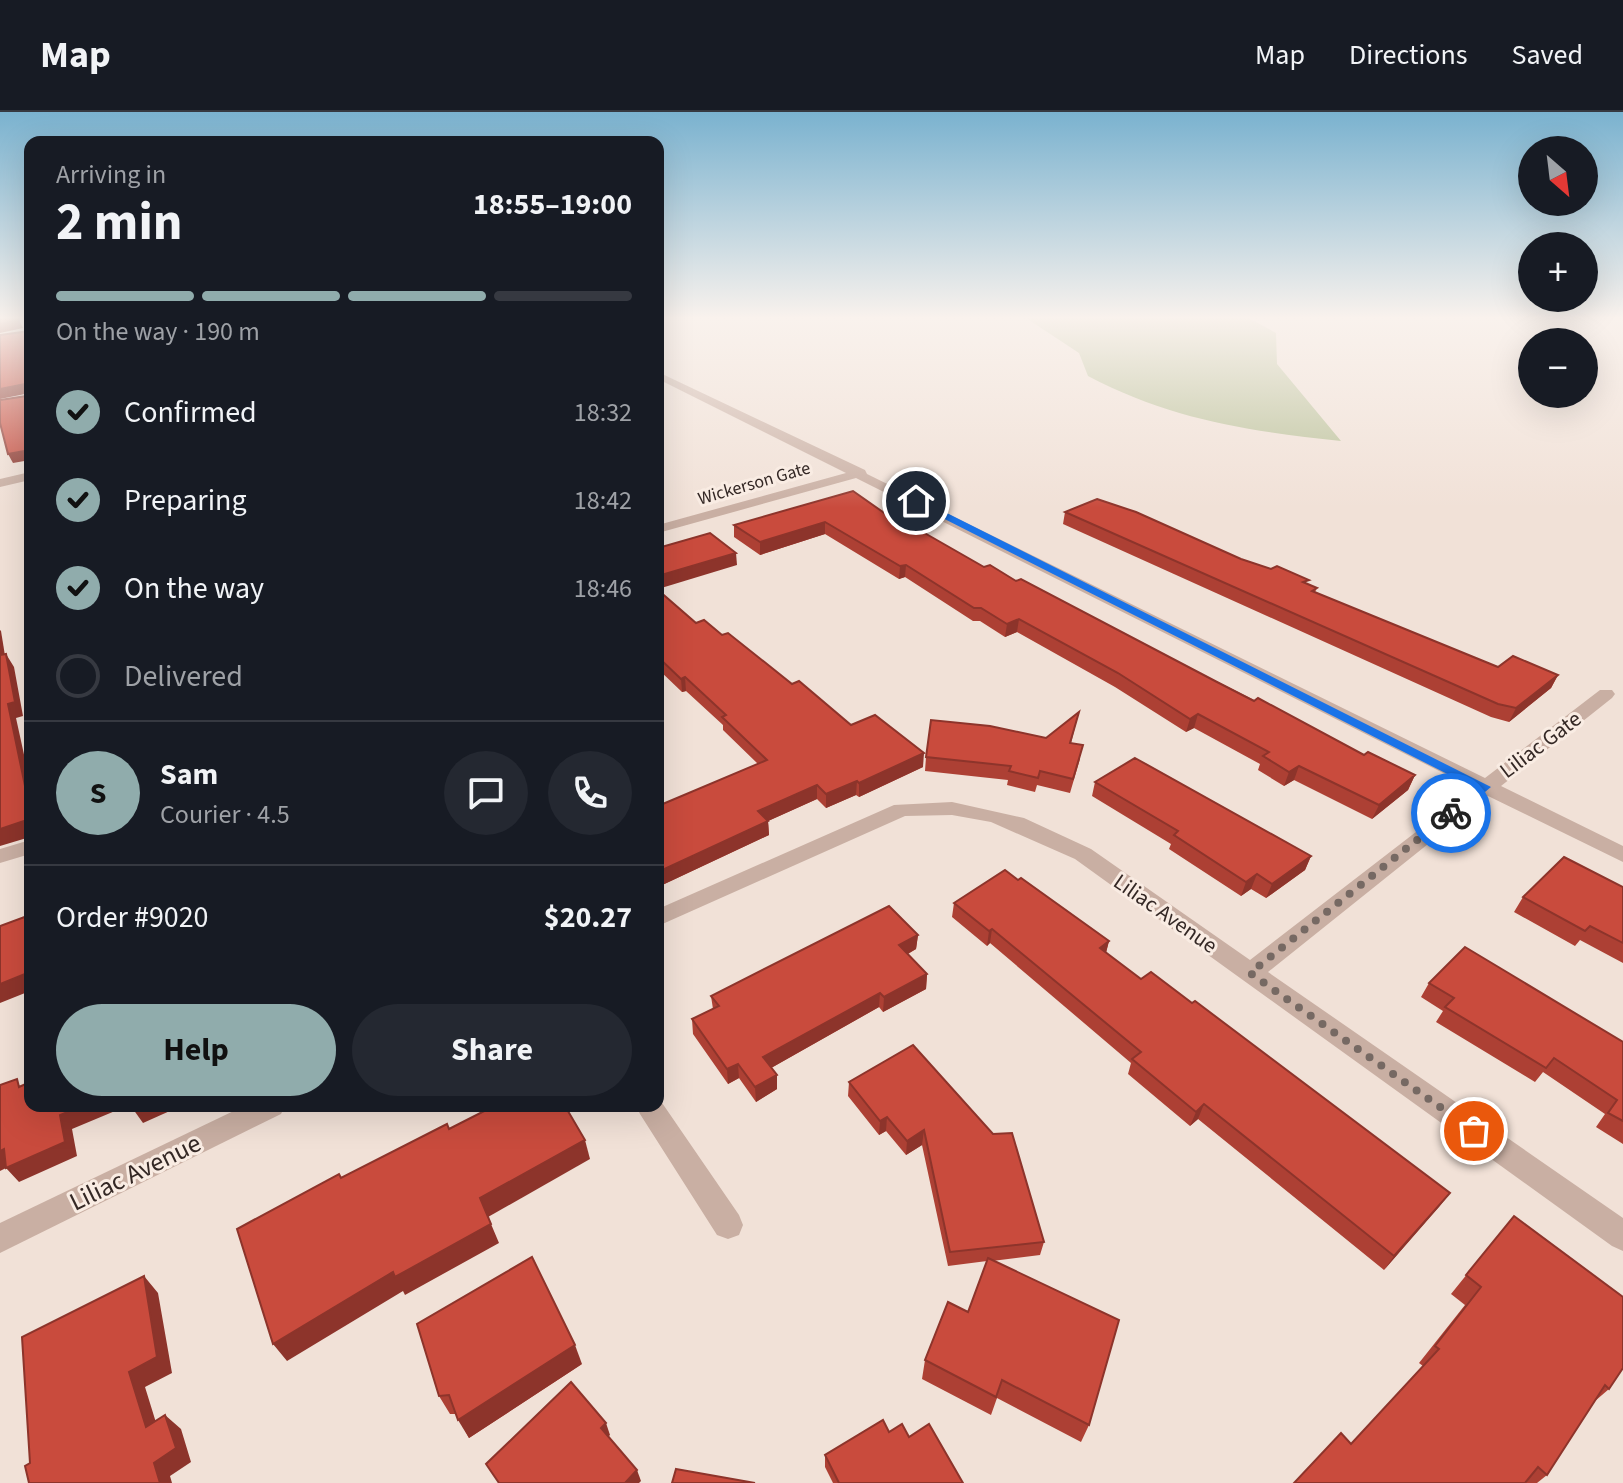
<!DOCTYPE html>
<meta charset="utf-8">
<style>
body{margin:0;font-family:"Source Sans 3",sans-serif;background:#242831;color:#f1f3f6;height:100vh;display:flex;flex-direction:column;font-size:30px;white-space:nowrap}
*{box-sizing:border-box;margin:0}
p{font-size:26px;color:#9ea1a6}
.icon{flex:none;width:44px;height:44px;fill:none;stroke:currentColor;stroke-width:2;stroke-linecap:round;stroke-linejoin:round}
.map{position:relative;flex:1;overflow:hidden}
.drawer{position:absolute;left:24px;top:24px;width:640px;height:976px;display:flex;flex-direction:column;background:#171b24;border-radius:16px;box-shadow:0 8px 32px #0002}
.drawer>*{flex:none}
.needle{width:52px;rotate:152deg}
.fabs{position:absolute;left:1518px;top:24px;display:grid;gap:16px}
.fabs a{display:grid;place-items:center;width:80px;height:80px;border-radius:50%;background:#171b24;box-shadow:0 8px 32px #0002;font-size:40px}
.pin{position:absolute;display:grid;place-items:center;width:68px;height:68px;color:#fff;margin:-34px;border:4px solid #fff;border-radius:50%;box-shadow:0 2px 8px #0007}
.courier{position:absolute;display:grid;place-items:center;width:80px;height:80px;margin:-40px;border:6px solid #1a73e8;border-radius:50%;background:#fff;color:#222;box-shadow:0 2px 10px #0007}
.overview em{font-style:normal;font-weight:700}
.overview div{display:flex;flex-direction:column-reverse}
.overview{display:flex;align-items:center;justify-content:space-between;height:136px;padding:0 32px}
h1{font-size:52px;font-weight:700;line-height:60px}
.bar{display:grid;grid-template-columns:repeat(4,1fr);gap:12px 8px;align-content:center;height:96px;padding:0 32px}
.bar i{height:10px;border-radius:6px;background:#363941}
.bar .on{background:#90acac}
.bar p{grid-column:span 4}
.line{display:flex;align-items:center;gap:20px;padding:0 32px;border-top:2px solid #363941}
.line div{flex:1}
.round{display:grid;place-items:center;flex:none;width:84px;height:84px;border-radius:42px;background:#242831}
ol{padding:0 32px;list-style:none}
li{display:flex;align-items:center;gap:24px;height:88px}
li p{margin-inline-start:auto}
li .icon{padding:8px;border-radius:50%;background:#90acac;color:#111;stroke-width:4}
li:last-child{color:#9ea1a6}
li i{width:44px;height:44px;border:4px solid #363941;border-radius:50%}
.primary-button{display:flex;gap:16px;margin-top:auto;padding:16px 32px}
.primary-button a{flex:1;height:92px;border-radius:48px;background:#90acac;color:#111;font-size:32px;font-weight:700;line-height:92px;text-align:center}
.primary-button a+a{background:#242831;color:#f1f3f6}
header{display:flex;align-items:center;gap:48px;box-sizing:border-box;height:112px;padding:0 40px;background:#171b24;border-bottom:2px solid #363941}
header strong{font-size:38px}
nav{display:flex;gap:44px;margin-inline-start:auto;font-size:28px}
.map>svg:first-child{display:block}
.green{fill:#b8c097}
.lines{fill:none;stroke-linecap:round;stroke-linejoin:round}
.street{fill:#c9afa3;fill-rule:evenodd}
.wall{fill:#ad4034}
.shaded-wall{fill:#8d342b}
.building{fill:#c94b3d;stroke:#8d342b;stroke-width:2}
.route{fill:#1a73e8}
.done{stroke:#766963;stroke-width:8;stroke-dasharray:0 14.4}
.labels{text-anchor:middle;stroke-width:6;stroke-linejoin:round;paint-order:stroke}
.far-street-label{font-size:18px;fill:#342825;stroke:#f9ece3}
.street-label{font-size:22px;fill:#342825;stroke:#f9ece3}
.near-street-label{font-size:26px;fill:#342825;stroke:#f9ece3}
</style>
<header>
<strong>Map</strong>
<nav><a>Map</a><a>Directions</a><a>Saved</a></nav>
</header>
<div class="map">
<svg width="1623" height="1371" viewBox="0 0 1623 1371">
<rect width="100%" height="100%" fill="#f1e1d7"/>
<!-- green -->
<path class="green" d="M1023 204H1245L1276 221 1277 252 1341 329C1248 319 1172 308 1088 264L1079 241Z"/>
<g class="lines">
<!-- street -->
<g class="street">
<path d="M658 260 865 358 867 362 1485 666 1600 578H1612L1615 582 1612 586 1501 674 1623 734V750L1488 684 1268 860 1623 1106V1139L1612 1134 1075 747 991 710 952 703 905 704 658 814V797L894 693 952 690 1024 706 1091 737 1250 848 1473 676 856 366 658 421V413L846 361 658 267Z"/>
<path d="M30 360V368L0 375V367Z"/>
<path d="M30 728V742L0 751V737Z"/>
<path d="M658 985 739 1103 743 1113 739 1123 728 1127 717 1123 640 1002 636 994H658Z"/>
<path d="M244 994H285L281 1002 0 1141V1111Z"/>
</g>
</g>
<!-- wall -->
<g class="wall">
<path d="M853 379 907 417 984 455 1016 469 1364 643 1415 663 1408 678 1372 707 1294 668 1284 674 1258 658 1260 652 1194 616 1186 620 1115 575 1017 520 1005 525 980 509H973L905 465 899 467 825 422 760 443 734 425V413Z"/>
<path d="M1065 400 1307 472 1317 476 1315 480 1498 555 1558 563 1551 576 1509 610 1491 605 1063 412Z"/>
<path d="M658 478 696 511 722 523 851 613 923 655 859 685 856 683 826 696 817 687 768 709 769 723 658 775V694L758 652 723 618V613L686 579 682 580 658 557Z"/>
<path d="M1079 600 1071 631 1080 647 1070 681 1037 673 1035 680 1007 673 1008 668 925 659 926 645 1046 626Z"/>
<path d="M1095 670 1311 744 1305 758 1266 786 1251 777 1241 784 1169 737 1171 732 1092 684Z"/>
<path d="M1018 768 1109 829 1106 841 1141 867 1450 1081 1384 1158 1198 1007 1190 1014 1128 962 1131 951 990 831 987 834 952 805 954 791Z"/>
<path d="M1623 775V851L1580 828 1575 834 1514 800 1523 785Z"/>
<path d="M918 823 916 837 908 842 927 862 926 877 883 900 879 895 771 956 777 963V977L756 990 739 966 728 972 693 922 692 907 713 897 711 884Z"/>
<path d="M1429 871 1623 930V1032L1596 1015 1605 1002 1543 960 1535 970 1436 910 1443 899 1421 885Z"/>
<path d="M913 933 1044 1130 1040 1143 992 1149 1089 1313 1081 1330 997 1286 991 1303 922 1267 925 1248 968 1200 987 1149 948 1154 922 1033 906 1043 886 1019 879 1023 848 984 849 970Z"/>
<path d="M1514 1104 1609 1277 1595 1289 1547 1363 1537 1371H1294L1351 1332 1423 1254 1419 1251 1465 1193 1451 1182Z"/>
<path d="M582 1252 469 1326 456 1302H450L439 1284Z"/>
<path d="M889 1320 909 1325 963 1371H833L825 1355V1343Z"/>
</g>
<!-- shaded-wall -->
<g class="shaded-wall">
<path d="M19 208 23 216 0 221V212Z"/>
<path d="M25 272 30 281 0 287V277Z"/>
<path d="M30 338V348L13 351 8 342Z"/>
<path d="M825 410V422L760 443V430Z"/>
<path d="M736 441 737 453 658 477V464Z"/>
<path d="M906 453 905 465 899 467 900 454Z"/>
<path d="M1019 507 1017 520 1005 525 1007 512Z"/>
<path d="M0 518 1 519 7 556 0 544Z"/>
<path d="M6 542 14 555 23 604 16 606 30 670V682L25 674 8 592Z"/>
<path d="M1558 563 1551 576 1509 610 1516 596Z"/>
<path d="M685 565 686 579 682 580 681 567Z"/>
<path d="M1198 602 1194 616 1186 620 1190 607Z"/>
<path d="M924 641 923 655 859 685V671Z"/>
<path d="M1299 654 1294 668 1284 674 1289 660Z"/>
<path d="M1415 663 1408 678 1372 707 1379 693Z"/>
<path d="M857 669 856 683 826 696V682Z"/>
<path d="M817 673V687L759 713 758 699Z"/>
<path d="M30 707V725L0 734V717Z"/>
<path d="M768 709 769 723 658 775V760Z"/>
<path d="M1311 744 1305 758 1266 786 1272 772Z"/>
<path d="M1257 762 1251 777 1241 784 1246 770Z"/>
<path d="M992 817 990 831 987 834 989 819Z"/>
<path d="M918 823 916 837 898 847 899 833Z"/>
<path d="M1109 829 1105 844 1100 836Z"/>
<path d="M30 860V879L0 891V872Z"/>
<path d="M927 862 926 877 883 900 884 885Z"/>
<path d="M880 881 879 895 764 960 763 945Z"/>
<path d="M738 952 739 966 728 972 727 957Z"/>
<path d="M777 963V977L756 990 755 975Z"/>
<path d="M1204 992 1198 1007 1190 1014 1196 1000Z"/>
<path d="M82 994H127L72 1017 77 1044 19 1070 6 1056 0 1059V1039L60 1003Z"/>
<path d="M139 994H181L143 1011 133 997Z"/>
<path d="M887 1005 886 1019 879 1023 880 1009Z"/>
<path d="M924 1018 922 1033 906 1043 907 1029Z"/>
<path d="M585 1028 590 1047 488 1105 480 1086Z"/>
<path d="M1450 1081 1439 1095 1384 1158 1394 1144Z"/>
<path d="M491 1112 499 1131 405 1183 403 1179 287 1249 273 1232 393 1160Z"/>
<path d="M144 1164 158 1181 172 1261 145 1275 162 1330 146 1315 129 1260Z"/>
<path d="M575 1233 582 1252 469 1326 458 1308Z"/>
<path d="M165 1303 181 1317 191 1350 170 1364 172 1371H160L154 1351Z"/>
<path d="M606 1311 610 1323 605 1328 601 1316Z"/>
<path d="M637 1358 641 1369 639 1371H625Z"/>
</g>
<!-- building -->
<g class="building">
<path d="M0 204H16L19 208 0 212Z"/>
<path d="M30 219V338L8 342 0 311V288L26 284 29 275 25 272 0 277V223Z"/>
<path d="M853 379 907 417 914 415 984 455 990 453 1016 469 1021 467 1217 570 1254 589 1258 586 1364 643 1368 640 1415 663 1379 693 1299 654 1289 660 1263 644 1269 640 1198 602 1190 607 1118 561 1019 507 1007 512 981 496H974L906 453 900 454 825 410 760 430 734 413Z"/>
<path d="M1097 387 1136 400 1241 447 1271 457 1277 454 1309 468 1303 470 1317 476 1312 479 1498 555 1513 544 1558 563 1516 596 1498 592 1065 400Z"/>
<path d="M710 421 736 441 658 464V436Z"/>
<path d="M658 478 696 511 704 508 722 523 728 521 792 572 799 569 851 613 875 603 924 641 859 671 857 669 826 682 817 673 758 699 768 709 658 760V694L767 648 722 605 726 603 685 565 681 567 658 545Z"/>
<path d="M6 542 15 590 8 592 25 674 30 672V707L0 717V543Z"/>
<path d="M1079 600 1070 631 1083 633 1073 667 1040 659 1038 666 1009 659 1011 654 926 645 931 608 990 614 1046 626Z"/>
<path d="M1135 646 1311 744 1272 772 1257 762 1246 770 1174 723 1178 719 1095 670Z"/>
<path d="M1564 745 1623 775V831L1590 814 1585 819 1523 785Z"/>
<path d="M1005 758 1018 768 1021 766 1109 829 1100 836 1141 867 1151 860 1192 891 1195 889 1450 1081 1394 1144 1204 992 1196 1000 1132 947 1141 940 992 817 989 819 954 791Z"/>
<path d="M889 794 918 823 899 833 927 862 884 885 880 881 763 945 777 963 755 975 738 952 727 957 692 907 719 894 711 884Z"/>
<path d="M30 803V860L0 872V814Z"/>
<path d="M1465 835 1623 930V1009L1608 1001 1617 988 1554 946 1546 956 1445 895 1454 886 1429 871Z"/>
<path d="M913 933 993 1022 1012 1021 1044 1130 950 1140 924 1018 907 1029 887 1005 880 1009 849 970Z"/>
<path d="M17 967 19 975 30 970V994H82L60 1003 65 1030 6 1056 4 1037 0 1039V973Z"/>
<path d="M494 994H565L585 1028 480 1086 491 1112 395 1165 393 1160 273 1232 237 1117 339 1062 341 1066 447 1012 449 1017Z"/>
<path d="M1514 1104 1623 1185V1256L1609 1277 1605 1273 1547 1363 1538 1355 1525 1371H1294L1341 1321 1351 1332 1439 1237 1435 1234 1481 1175 1466 1163Z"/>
<path d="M532 1145 575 1233 458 1308 449 1283 439 1284 417 1212Z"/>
<path d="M988 1146 1119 1208 1089 1313 1002 1268 996 1285 925 1248 948 1190 968 1200Z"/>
<path d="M144 1164 157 1245 129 1260 146 1315 165 1303 176 1336 154 1351 160 1371H29L25 1354 30 1351 22 1225Z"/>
<path d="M571 1270 606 1311 601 1316 637 1358 625 1371H499L486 1352Z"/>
<path d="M883 1308 889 1320 902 1312 909 1325 929 1312 963 1371H839L825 1343Z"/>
<path d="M676 1357 755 1371H672Z"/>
</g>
<!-- sky -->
<linearGradient id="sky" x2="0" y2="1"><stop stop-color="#7ab2cf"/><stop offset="0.52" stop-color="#f9f2ed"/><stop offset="1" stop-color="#f9f2ed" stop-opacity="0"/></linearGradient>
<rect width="1623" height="396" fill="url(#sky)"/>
<!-- route -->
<path class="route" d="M913 387H919L1491 675 1456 704H1447V698L1475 676 913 391Z"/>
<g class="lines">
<!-- done -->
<path class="done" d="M1451 701 1250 861 1474 1019"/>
</g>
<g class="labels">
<!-- far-street labels -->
<g class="far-street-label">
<text transform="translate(754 371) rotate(-16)" y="6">Wickerson Gate</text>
</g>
<!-- street labels -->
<g class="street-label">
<text transform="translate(1540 632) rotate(-37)" y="8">Liliac Gate</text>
<text transform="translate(1166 801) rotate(35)" y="8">Liliac Avenue</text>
</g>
<!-- near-street labels -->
<g class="near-street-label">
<text transform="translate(135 1060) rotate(-26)" y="9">Liliac Avenue</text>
</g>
</g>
</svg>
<div class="fabs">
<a><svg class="needle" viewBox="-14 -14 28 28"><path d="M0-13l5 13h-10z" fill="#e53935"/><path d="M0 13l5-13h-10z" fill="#9ea1a6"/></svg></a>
<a>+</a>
<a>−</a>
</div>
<div class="pin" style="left:1474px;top:1019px;background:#ea580c"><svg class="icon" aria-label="bag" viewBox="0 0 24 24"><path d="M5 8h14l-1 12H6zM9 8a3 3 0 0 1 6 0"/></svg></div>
<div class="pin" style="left:916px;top:389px;background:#1f2937"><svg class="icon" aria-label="home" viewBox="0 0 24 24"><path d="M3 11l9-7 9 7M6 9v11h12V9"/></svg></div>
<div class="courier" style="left:1451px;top:701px"><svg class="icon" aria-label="bike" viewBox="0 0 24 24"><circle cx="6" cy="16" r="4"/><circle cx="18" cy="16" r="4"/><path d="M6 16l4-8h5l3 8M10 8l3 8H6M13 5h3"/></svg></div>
<section class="drawer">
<div class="overview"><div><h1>2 min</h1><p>Arriving in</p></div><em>18:55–19:00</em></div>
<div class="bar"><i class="on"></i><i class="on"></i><i class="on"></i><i></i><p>On the way · 190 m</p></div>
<ol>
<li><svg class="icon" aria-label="check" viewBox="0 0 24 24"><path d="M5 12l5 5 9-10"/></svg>Confirmed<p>18:32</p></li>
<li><svg class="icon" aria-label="check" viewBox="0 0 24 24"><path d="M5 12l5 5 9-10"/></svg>Preparing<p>18:42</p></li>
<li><svg class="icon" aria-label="check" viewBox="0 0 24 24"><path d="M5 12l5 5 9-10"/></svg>On the way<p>18:46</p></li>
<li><i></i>Delivered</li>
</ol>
<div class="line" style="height:144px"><b class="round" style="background:#90acac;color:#111">S</b><div><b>Sam</b><p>Courier · 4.5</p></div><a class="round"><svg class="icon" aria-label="chat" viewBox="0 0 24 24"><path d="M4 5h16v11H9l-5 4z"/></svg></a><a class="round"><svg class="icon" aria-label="phone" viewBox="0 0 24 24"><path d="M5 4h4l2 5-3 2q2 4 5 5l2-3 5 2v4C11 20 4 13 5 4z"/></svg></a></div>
<div class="line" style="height:104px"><div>Order #9020</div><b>$20.27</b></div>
<div class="primary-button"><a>Help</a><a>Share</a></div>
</section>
</div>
